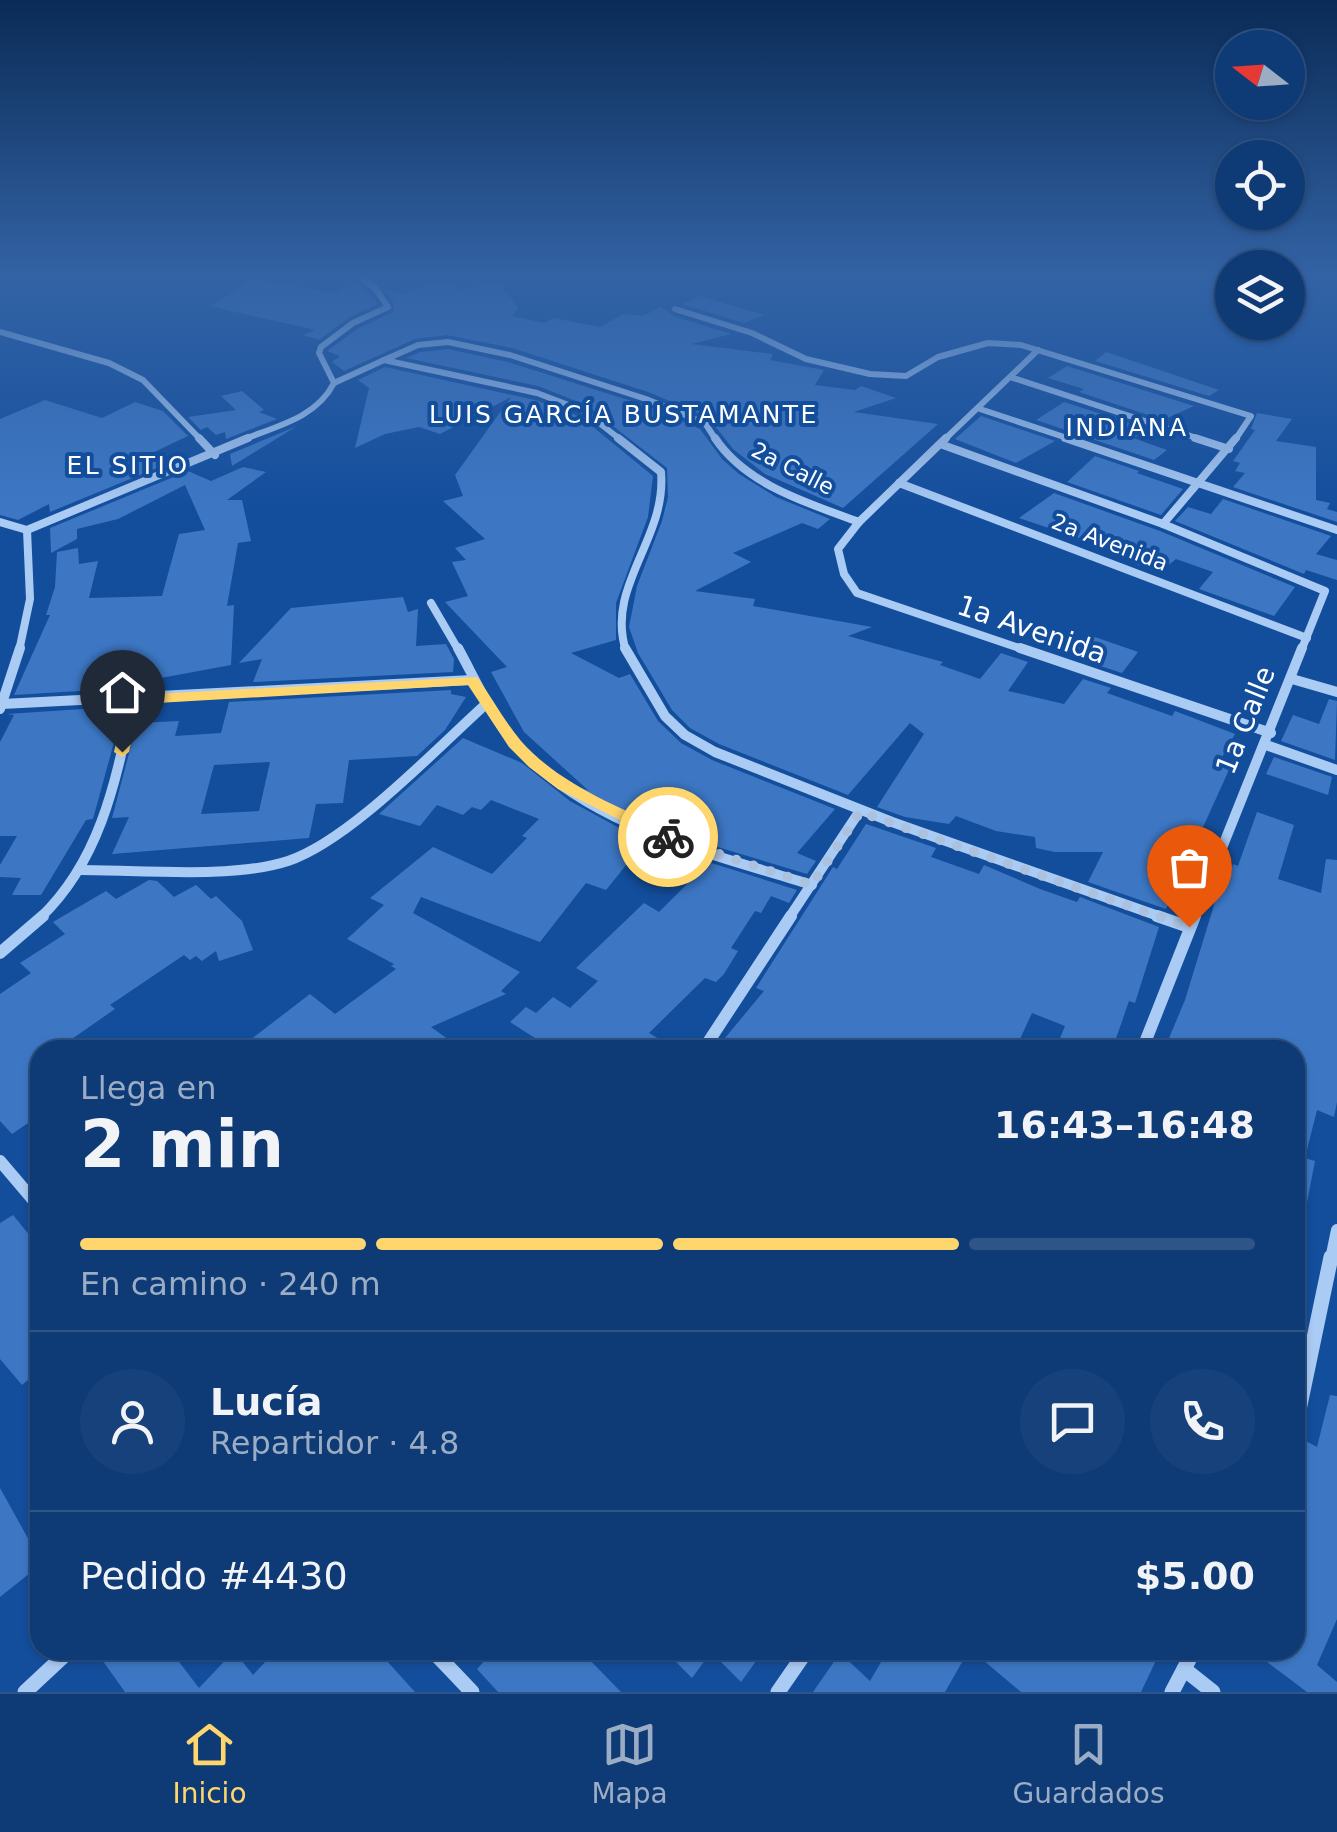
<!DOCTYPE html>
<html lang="es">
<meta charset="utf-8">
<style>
body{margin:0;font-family:"DejaVu Sans",sans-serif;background:#17417b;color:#f1f3f6;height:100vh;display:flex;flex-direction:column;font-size:38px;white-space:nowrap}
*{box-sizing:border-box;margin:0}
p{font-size:32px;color:#9badc5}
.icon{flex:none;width:55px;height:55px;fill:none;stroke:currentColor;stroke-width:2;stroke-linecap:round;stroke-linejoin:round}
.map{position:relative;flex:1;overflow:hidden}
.drawer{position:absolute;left:30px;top:1040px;width:1275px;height:620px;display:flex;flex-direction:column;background:#0e3a76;border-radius:30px;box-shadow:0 2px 8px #0004,0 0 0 2px #2e5488}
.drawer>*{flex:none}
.needle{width:65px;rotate:287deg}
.buttons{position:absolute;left:1215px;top:30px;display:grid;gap:20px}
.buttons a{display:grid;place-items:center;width:90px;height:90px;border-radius:50%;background:#0e3a76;box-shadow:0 2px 8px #0004,0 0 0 2px #2e5488;font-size:50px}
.pin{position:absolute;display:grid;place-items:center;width:85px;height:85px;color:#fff;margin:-102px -42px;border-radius:50% 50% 50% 0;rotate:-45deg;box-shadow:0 0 10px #0007}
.pin .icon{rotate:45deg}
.courier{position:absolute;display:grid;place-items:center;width:100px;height:100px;margin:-50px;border:8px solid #ffd66d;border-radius:50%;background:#fff;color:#222;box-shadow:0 2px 12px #0007}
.overview em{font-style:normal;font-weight:600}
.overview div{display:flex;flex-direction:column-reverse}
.overview{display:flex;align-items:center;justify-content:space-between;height:170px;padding:0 50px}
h1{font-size:65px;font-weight:600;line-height:75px}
.bar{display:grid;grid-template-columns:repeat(4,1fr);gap:15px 10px;align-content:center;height:120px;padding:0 50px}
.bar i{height:12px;border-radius:8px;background:#2e5488}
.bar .active{background:#ffd66d}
.bar p{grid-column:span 4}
.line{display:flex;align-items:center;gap:25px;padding:0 50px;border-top:2px solid #2e5488}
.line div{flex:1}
.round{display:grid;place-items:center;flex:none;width:105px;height:105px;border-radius:52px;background:#17417b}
.dock{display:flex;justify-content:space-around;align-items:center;height:140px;border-top:2px solid #2e5488;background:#0e3a76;font-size:28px;color:#9badc5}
.dock a{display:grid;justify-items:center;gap:5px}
.dock .active{color:#ffd66d}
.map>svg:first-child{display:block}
.building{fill:#3d77c4;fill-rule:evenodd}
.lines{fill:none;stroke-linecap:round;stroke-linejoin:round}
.street-far4{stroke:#aacbf4;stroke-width:6}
.street-far3{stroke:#aacbf4;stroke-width:8}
.street-far2{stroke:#aacbf4;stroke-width:10}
.street-far1{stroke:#aacbf4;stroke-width:12}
.street{stroke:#aacbf4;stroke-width:15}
.route{fill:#ffd66d}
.done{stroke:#acc1dd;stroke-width:10;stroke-dasharray:0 18}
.labels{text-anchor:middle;stroke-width:8;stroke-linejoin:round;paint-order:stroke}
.far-street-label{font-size:22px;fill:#fff;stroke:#134e9d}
.far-neighbourhood-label{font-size:25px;letter-spacing:2.5px;fill:#fff;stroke:#134e9d}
.street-label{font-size:28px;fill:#fff;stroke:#134e9d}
</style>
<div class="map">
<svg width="1337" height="1692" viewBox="0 0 1337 1692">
<rect width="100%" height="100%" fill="#134e9d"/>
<!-- building -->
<g class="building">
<path d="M255 279 334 293 357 283 378 304 350 317 319 340 303 335 315 330 210 306Z"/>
<path d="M441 281 460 289 500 284 518 307 512 316 544 323 554 318 600 327 623 314 643 316 661 307 673 316 731 334 691 344 773 354 770 360 824 370 815 385 855 390 861 386 896 398 854 412 938 424 843 508 765 474 733 449 708 417 648 392 512 348 447 335 415 339 344 371 332 362 340 356 327 351 357 329 393 312 394 304 384 289 402 294Z"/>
<path d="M701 296 764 315 744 323 682 304Z"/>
<path d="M448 349 508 362 644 405 700 429 722 459 739 474 776 497 830 519 818 529 802 523 733 553 751 562 695 591 755 599 753 606 872 627 848 636 943 662 940 665 980 679 1001 653 1028 662 1008 691 1064 704 1083 679 1111 688 1107 693 1172 716 1175 711 1235 734 1222 757 1233 761 1166 909 1088 882 1103 852H1055L1036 848 1035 837 996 831 956 816 949 824 905 817 877 807 924 734 910 723 848 795 719 744 690 728 672 710 638 653 629 627 637 586 662 521 668 497 667 468 586 405 538 386 406 358 420 352Z"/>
<path d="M1106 352 1148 366 1219 390 1209 396 1095 361Z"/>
<path d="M1067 366 1194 406 1163 420 1079 392 1084 389 1048 378Z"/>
<path d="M385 367 535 400 581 417 653 476 648 517 616 603V640L571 653 619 678 630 674 658 721 681 743 712 760 835 809 797 853 816 861 807 874 701 842 710 832 649 801 635 816 616 807 579 787 589 791 524 732 491 672 507 667 445 602 468 596 452 562 466 560 455 548 485 539 443 501 463 496 455 475 511 397 440 434 419 427 385 434 355 448 369 388 358 380Z"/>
<path d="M242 391 264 410 259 412 277 419 226 439 225 432 216 435 207 427 201 430 188 417 236 410 221 396Z"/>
<path d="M45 400 102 418 135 402 163 411 188 436 150 454 169 463 50 512 49 504 18 520 0 515V419Z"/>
<path d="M1064 402 1148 429 1133 438 1167 450 1154 460 1036 420Z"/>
<path d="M1257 413 1292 419 1276 441 1316 447V500L1330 503 1327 509 1337 512V522L1233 487 1245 473 1235 471 1240 463 1233 461 1255 430 1251 429Z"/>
<path d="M981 416 1055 441 1016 463 955 439Z"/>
<path d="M297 426 232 466 230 454Z"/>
<path d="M1095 456 1139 471 1137 473 1183 489 1161 515 1067 482Z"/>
<path d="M243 467 266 472 227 500H242L251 541 238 543 227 606 234 605 231 665 96 690 14 695 50 615H46L55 587 57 552 78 548 79 564 98 561 89 598 162 596 179 534 205 530 185 485 118 519 77 529V539L51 553 50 528 188 471 211 481Z"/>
<path d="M1054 493 1160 531 1295 587 1274 616 1199 589 1213 572 1176 559 1159 573 1135 564 1139 561 1117 551 1019 518Z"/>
<path d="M1223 499 1331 536 1316 554 1337 560V580L1306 570 1304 574 1175 521 1188 507 1211 514Z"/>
<path d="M403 597 408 612 418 609 416 646 446 644 454 659 453 672 253 682 262 659 239 663 291 608Z"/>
<path d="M1089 635 1118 645 1138 652 1122 673 1094 664 1098 660 1075 652Z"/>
<path d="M451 690V694L466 697 445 730 417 756 349 760 343 803 316 804 309 838 112 854 129 817 112 818 137 723 179 721 175 736 221 733 229 702ZM270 762 259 811 201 814 214 765Z"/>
<path d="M1329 699 1337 701 1335 760 1281 741 1293 715 1319 724Z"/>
<path d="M98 708 115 709 111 725 119 724 93 819 86 820 41 895H12L21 878 0 877V865L17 836H0V742L14 715 7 714Z"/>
<path d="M463 738 522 763 570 801 623 830 619 833 644 843 606 890 586 883 540 942 421 897 413 913 520 972 501 991 506 994 431 1027 463 1050H345L338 1044 329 1050 315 1039 300 1050H237L310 994 335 1014 396 969 391 966 394 964 347 939 384 905 370 898 433 847 492 874 527 838 522 836 539 819 491 800 481 810 472 807 463 815 437 805 420 826 379 814Z"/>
<path d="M1274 757 1332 777 1328 795 1266 774Z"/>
<path d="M1257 812 1294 825 1278 879 1321 893 1326 859 1337 860V1102L1334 1117 1317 1110 1305 1158 1315 1161 1304 1218 1295 1217V1050H1164L1185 1000 1222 879 1228 881 1233 864 1238 866Z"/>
<path d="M866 824 936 848 931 857 979 874 984 865 1040 889 1077 902 1080 897 1159 927 1135 1003 1129 1001 1112 1050H1055L1065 1026 1032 1013 1015 1050H715L764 991 756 988 833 867 837 869Z"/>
<path d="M689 856 797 890 789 903 771 896 761 913 755 911 731 948 738 951 724 974 716 982 705 978 649 1033 678 1050H526L538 1040 510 1022 526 1007 536 1013 553 997 570 1008 598 981 576 968 644 903 659 912 698 873 681 866Z"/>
<path d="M149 880 157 881 174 897 196 885 211 899 216 896 242 921 253 950 219 961 216 951 202 961 196 956 190 960 184 955 110 1005 115 1009 56 1050H40V1115L12 1134 0 1121V994L31 973 20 963 65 934 53 922 106 891 116 899Z"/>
<path d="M13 1215 40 1248V1370L22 1385 0 1359V1223Z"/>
<path d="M1330 1395 1337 1396V1619L1317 1665 1337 1682V1692H1307L1251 1650H1295V1468L1302 1439 1317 1447Z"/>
<path d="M0 1488 40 1560V1565L0 1597Z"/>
<path d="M95 1650H170L199 1688 234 1651 253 1675 276 1650H377L415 1692H125Z"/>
<path d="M494 1650H580L621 1692H498L477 1669Z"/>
<path d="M664 1650H764L741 1682 711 1652 692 1678Z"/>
<path d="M888 1650H969L945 1692H813L840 1653 870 1681Z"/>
<path d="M971 1650H1161L1141 1692H1021Z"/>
</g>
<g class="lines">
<!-- street-far4 -->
<g class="street-far4">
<path d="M675 309 752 333 806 359 870 374 906 376 938 357 988 343 1021 345 1251 416 1235 440"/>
<path d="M0 332 109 363 143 380 201 440"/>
<path d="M384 360 418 345 448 342 510 355 646 399 705 423 716 440"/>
<path d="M1010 377 1203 440"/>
<path d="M334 383 384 360 537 393 584 411 621 440"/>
<path d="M980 409 1073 440"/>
<path d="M242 440C277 426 316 418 334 383L319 353 321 347 353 323 388 307 376 289 356 274"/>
<path d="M944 440 1038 350"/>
</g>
<!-- street-far3 -->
<g class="street-far3">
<path d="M199 438 215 455"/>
<path d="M618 438 661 472C667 539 605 586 626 651"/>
<path d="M715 438C746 485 808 503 859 522"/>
<path d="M946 438 859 522 838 549 844 574 857 593 1028 651"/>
<path d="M1065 438 1337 530"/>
<path d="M1195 438 1229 449"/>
<path d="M943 445 1163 524 1325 591 1301 651"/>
<path d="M899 483 1307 638"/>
<path d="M0 522 27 530"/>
<path d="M1163 524 1236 438"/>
<path d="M27 530 248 438"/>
<path d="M431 603 459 651"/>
<path d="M19 651 30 599 27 530"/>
</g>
<!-- street-far2 -->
<g class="street-far2">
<path d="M458 648C475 679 490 713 512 740 584 826 710 853 812 885"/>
<path d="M625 648 665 716 685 735 715 752 892 822 1164 918"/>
<path d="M1020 648 1271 733"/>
<path d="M1292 679 1337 692"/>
<path d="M2 704 472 680"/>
<path d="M0 709 20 648"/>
<path d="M1266 745 1337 770"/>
<path d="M81 870C141 870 233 879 288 861 349 841 436 749 486 704"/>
<path d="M40 918C101 860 116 780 133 700"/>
<path d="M789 918 859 812"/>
<path d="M1194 918 1302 648"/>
</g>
<!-- street-far1 -->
<g class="street-far1">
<path d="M1157 916 1189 927"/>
<path d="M0 953 43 916"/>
<path d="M703 1050 791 916"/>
<path d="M1142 1050 1195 916"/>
<path d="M0 1161 40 1208"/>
<path d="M1331 1259 1337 1230"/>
</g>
<!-- street -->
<g class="street">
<path d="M1295 1429 1331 1257"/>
<path d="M432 1650 472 1692"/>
<path d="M1184 1669 1213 1692"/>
<path d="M25 1692 70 1650"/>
<path d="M778 1692 807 1650"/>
<path d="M1172 1692 1194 1650"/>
</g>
</g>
<!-- sky -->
<linearGradient id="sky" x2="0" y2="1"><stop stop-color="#0a2b56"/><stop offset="0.54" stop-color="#3363a5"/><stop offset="1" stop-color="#3363a5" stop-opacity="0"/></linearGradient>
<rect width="1337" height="511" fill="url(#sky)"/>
<!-- route -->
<path class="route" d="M477 677C492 698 505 722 521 741 561 786 621 807 673 833V841H662L558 789 529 767 509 747 468 685 140 704 129 752 122 757 114 752 126 700 134 695Z"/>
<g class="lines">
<!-- done -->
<path class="done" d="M668 837 812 885 860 812 1189 927"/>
</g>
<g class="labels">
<!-- far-street labels -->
<g class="far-street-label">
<text transform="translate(793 468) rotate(27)" y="8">2a Calle</text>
<text transform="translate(1110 542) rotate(21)" y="8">2a Avenida</text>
</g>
<!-- far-neighbourhood labels -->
<g class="far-neighbourhood-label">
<text x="624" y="423">LUIS GARCÍA BUSTAMANTE</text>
<text x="1127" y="436">INDIANA</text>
<text x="128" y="474">EL SITIO</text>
</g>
<!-- street labels -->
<g class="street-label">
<text transform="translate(1032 629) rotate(19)" y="10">1a Avenida</text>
<text transform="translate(1245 720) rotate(-68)" y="10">1a Calle</text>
</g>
</g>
</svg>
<div class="buttons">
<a><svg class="needle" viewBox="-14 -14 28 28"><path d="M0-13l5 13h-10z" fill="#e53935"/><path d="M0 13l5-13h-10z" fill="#9badc5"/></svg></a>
<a><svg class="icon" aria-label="locate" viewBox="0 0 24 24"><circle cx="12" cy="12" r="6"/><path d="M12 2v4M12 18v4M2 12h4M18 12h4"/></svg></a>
<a><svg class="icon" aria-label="layers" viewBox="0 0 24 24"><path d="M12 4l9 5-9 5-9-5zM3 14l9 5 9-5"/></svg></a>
</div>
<div class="pin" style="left:1189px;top:927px;background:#ea580c"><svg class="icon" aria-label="bag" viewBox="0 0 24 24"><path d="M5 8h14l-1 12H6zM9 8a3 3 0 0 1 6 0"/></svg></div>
<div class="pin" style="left:122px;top:752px;background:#1f2937"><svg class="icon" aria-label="home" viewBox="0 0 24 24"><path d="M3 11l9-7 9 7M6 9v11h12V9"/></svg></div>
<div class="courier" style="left:668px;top:837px"><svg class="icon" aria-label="bike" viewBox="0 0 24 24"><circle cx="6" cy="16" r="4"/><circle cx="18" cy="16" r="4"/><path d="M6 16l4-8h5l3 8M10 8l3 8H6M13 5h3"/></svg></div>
<section class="drawer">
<div class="overview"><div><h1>2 min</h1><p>Llega en</p></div><em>16:43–16:48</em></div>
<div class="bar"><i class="active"></i><i class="active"></i><i class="active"></i><i></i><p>En camino · 240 m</p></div>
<div class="line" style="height:180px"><a class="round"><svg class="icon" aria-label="person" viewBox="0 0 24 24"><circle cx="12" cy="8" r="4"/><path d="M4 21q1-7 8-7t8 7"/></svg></a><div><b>Lucía</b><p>Repartidor · 4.8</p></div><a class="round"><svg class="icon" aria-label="chat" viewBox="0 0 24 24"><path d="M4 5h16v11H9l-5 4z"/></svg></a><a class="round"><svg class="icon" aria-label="phone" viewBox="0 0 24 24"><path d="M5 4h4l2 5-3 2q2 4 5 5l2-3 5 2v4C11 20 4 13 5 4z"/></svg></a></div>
<div class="line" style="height:130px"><div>Pedido #4430</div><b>$5.00</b></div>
</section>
</div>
<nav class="dock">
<a class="active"><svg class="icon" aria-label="home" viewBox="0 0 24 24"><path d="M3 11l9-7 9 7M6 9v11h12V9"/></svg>Inicio</a>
<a><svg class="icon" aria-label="map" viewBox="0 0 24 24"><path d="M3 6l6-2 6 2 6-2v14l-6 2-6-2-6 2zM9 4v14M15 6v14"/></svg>Mapa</a>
<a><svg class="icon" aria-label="saved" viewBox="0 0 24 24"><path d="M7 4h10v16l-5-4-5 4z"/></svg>Guardados</a>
</nav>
